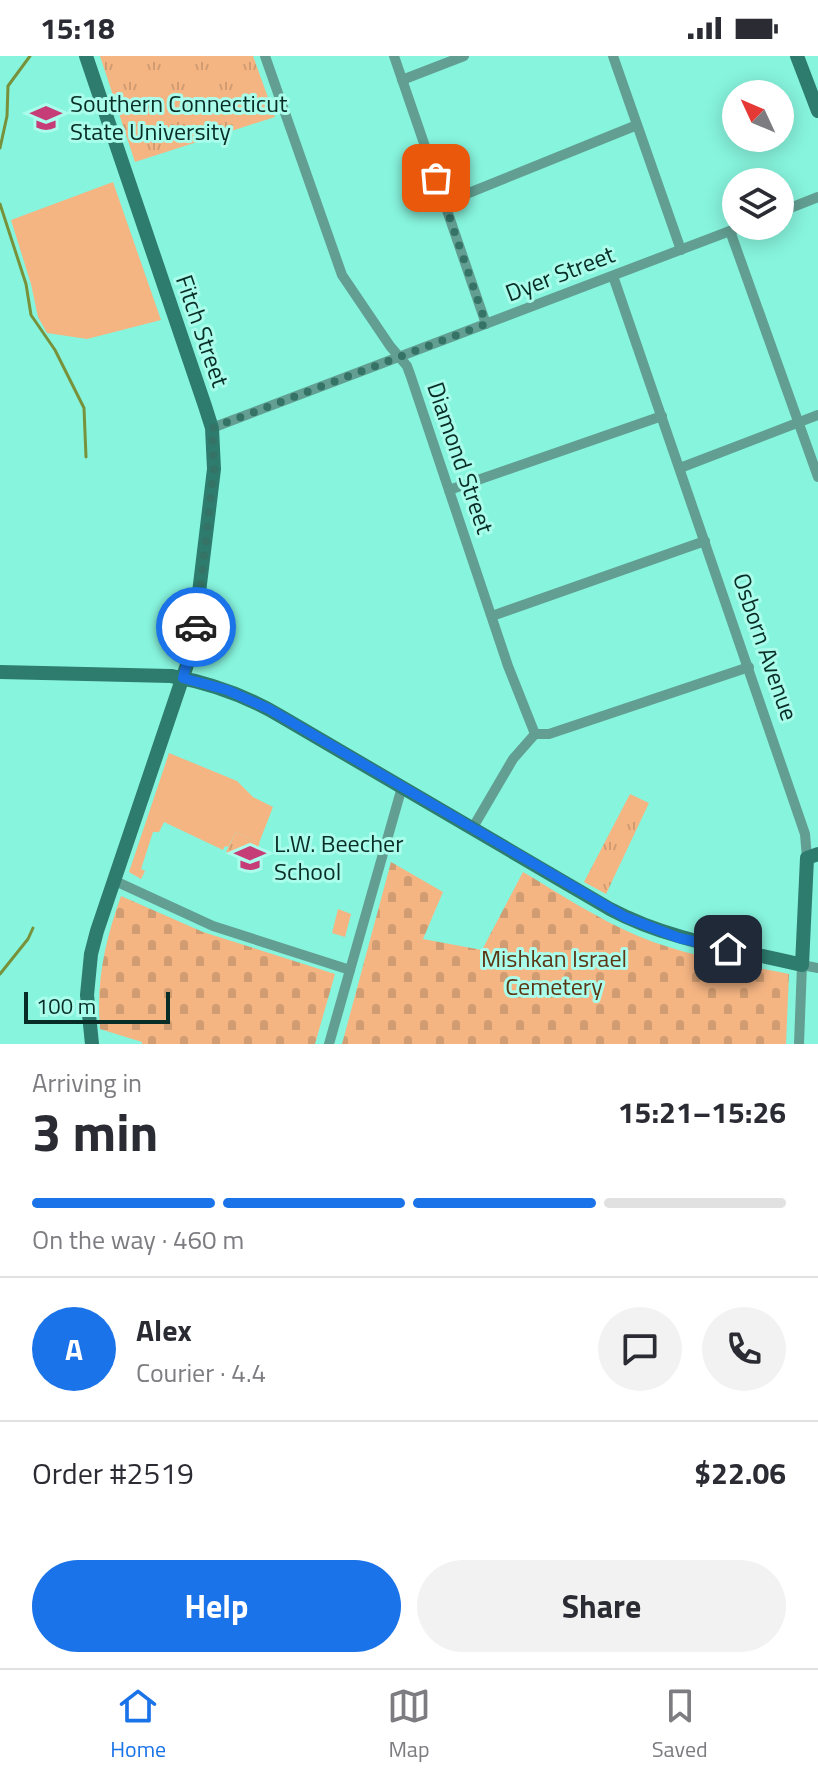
<!DOCTYPE html>
<meta charset="utf-8">
<style>
body{margin:0;font-family:"Titillium Web",sans-serif;background:#f2f2f3;color:#2b2b33;height:100vh;display:flex;flex-direction:column;font-size:30px;white-space:nowrap}
*{box-sizing:border-box;margin:0}
p{font-size:26px;color:#7c7c81}
.icon{flex:none;width:44px;height:44px;fill:none;stroke:currentColor;stroke-width:2;stroke-linecap:round;stroke-linejoin:round}
.map{position:relative;height:988px;overflow:hidden}
.drawer{display:flex;flex-direction:column;background:#fff;flex:1}
.drawer>*{flex:none}
.needle{width:52px;rotate:314deg}
.controls{position:absolute;left:722px;top:24px;display:grid;gap:16px}
.controls a{display:grid;place-items:center;width:72px;height:72px;border-radius:50%;background:#fff;box-shadow:0 4px 20px #0003;font-size:40px}
.scale{position:absolute;left:24px;bottom:20px;width:146px;box-sizing:border-box;padding-left:8px;border:4px solid #082d26;border-top:0;font-size:22px;line-height:28px;white-space:nowrap;color:#082d26;-webkit-text-stroke:6px #aafdea;paint-order:stroke}
.pin{position:absolute;display:grid;place-items:center;width:68px;height:68px;color:#fff;margin:-34px;border-radius:16px;box-shadow:0 4px 12px #0006}
.courier{position:absolute;display:grid;place-items:center;width:80px;height:80px;margin:-40px;border:6px solid #1a73e8;border-radius:50%;background:#fff;color:#222;box-shadow:0 2px 10px #0007}
.head em{font-style:normal;font-weight:700}
.head div{display:flex;flex-direction:column-reverse}
.head{display:flex;align-items:center;justify-content:space-between;height:136px;padding:0 32px}
h1{font-size:52px;font-weight:700;line-height:60px}
.bar{display:grid;grid-template-columns:repeat(4,1fr);gap:12px 8px;align-content:center;height:96px;padding:0 32px}
.bar i{height:10px;border-radius:6px;background:#e1e1e2}
.bar .active{background:#1a73e8}
.bar p{grid-column:span 4}
.line{display:flex;align-items:center;gap:20px;padding:0 32px;border-top:2px solid #e1e1e2}
.line div{flex:1}
.round{display:grid;place-items:center;flex:none;width:84px;height:84px;border-radius:42px;background:#f2f2f3}
.action{display:flex;gap:16px;margin-top:auto;padding:16px 32px}
.action a{flex:1;height:92px;border-radius:48px;background:#1a73e8;color:#fff;font-size:32px;font-weight:700;line-height:92px;text-align:center}
.action a+a{background:#f2f2f3;color:#2b2b33}
.status{display:flex;justify-content:space-between;align-items:center;height:56px;padding:0 40px;background:#fff;direction:ltr}
.status svg{height:22px;fill:currentColor}
.tab-bar{display:flex;justify-content:space-around;align-items:center;height:112px;border-top:2px solid #e1e1e2;background:#fff;font-size:22px;color:#7c7c81}
.tab-bar a{display:grid;justify-items:center;gap:4px}
.tab-bar .active{color:#1a73e8}
.map>svg:first-child{display:block}
.green{fill:#f5b583}
.cemetery{fill:url(#cemetery-stones)}
.park{fill:url(#park-tufts)}
.lines{fill:none;stroke-linecap:round;stroke-linejoin:round}
.stream{stroke:#77923a;stroke-width:3}
.street{stroke:#629f92;stroke-width:10}
.secondary{stroke:#2d7c6e;stroke-width:14}
.done{stroke:#347366;stroke-width:8;stroke-dasharray:0 14.4}
.route{stroke:#1a73e8;stroke-width:10}
.labels{text-anchor:middle;stroke-width:6;stroke-linejoin:round;paint-order:stroke}
.poi-label{font-size:24px;fill:#082d26;stroke:#aafdea;text-anchor:start}
.street-label{font-size:24px;fill:#082d26;stroke:#aafdea}
.park-label{font-size:24px;fill:#5b3615;stroke:#aafdea}
</style>
<div class="status"><b>15:18</b><svg viewBox="0 0 49 12"><path d="M0 12V9h3v3zM5 12V6h3v6zM10 12V3h3v9zM15 12V0h3v12zM26 1h20v11H26zM47 4h2v5h-2z"/></svg></div>
<div class="map">
<svg width="818" height="988" viewBox="0 0 818 988">
<defs>
<pattern id="cemetery-stones" width="16" height="16" patternUnits="userSpaceOnUse" patternTransform="scale(2)"><rect width="16" height="16" fill="#f5b583"/><path d="M2 7V4a2 2 0 0 1 4 0v3zM10 15v-3a2 2 0 0 1 4 0v3z" fill="#d19c71"/></pattern>
<pattern id="park-tufts" width="24" height="20" patternUnits="userSpaceOnUse" patternTransform="scale(2)"><rect width="24" height="20" fill="#f5b583"/><path d="M3 7l-1-3M5 7V3M7 7l1-3M15 17l-1-3M17 17v-4M19 17l1-3" fill="none" stroke="#d19c71"/></pattern>
</defs>
<rect width="100%" height="100%" fill="#87f4dd"/>
<!-- green -->
<g class="green">
<path d="M113 126 161 264 87 283 47 277 38 261 31 228 11 164Z"/>
<path d="M169 697 237 725 253 741 273 751 259 787 236 776 228 791 225 790 223 794 164 766 159 776H153L141 813 145 815 141 823 129 816Z"/>
</g>
<!-- cemetery -->
<g class="cemetery">
<path d="M391 806 443 836 423 883 482 894 523 816C560 838 598 863 638 880 686 900 738 908 789 918L786 988H342Z"/>
<path d="M121 840 203 876 335 918 315 988H142V986L100 973C96 925 105 885 121 840Z"/>
</g>
<!-- park -->
<g class="park">
<path d="M100 0H253L275 61 135 106Z"/>
<path d="M630 738 649 747 606 838 584 826Z"/>
<path d="M236 776 260 787 250 808 226 796Z"/>
<path d="M338 853 351 858 345 881 332 877Z"/>
</g>
<g class="lines">
<!-- stream -->
<g class="stream">
<path d="M0 92 7 60 8 30 30 0"/>
<path d="M0 148 26 228 31 259 55 294 84 352 86 401"/>
<path d="M0 918 28 883 33 872"/>
</g>
<!-- street -->
<g class="street">
<path d="M265 0 342 219 390 290 407 310 411 321 508 610 535 678"/>
<path d="M394 0 486 268"/>
<path d="M613 0 681 194"/>
<path d="M402 24 464 0"/>
<path d="M444 147 637 69"/>
<path d="M780 156 818 141"/>
<path d="M730 175 818 421"/>
<path d="M613 220 805 778 807 802"/>
<path d="M212 372 743 170"/>
<path d="M680 412 818 359"/>
<path d="M449 434 662 360"/>
<path d="M492 560 705 485"/>
<path d="M535 678H549L749 611"/>
<path d="M472 773 513 703 535 678"/>
<path d="M113 824 213 870 350 914"/>
<path d="M329 988 402 731"/>
<path d="M799 988 802 909 818 912"/>
</g>
<!-- secondary -->
<g class="secondary">
<path d="M86 0 205 350 212 372 214 413 192 594 97 875 91 898 87 939 92 988"/>
<path d="M797 0 818 55"/>
<path d="M0 616 171 620C211 627 247 640 282 661L610 853C670 885 736 893 802 909L807 802 818 798"/>
</g>
</g>
<g class="lines">
<!-- done -->
<path class="done" d="M196 571 214 413 212 372 486 268 436 122"/>
<!-- route -->
<path class="route" d="M196 571 183 622 227 634 269 653 625 861 679 882 728 893"/>
</g>
<!-- icons -->
<defs>
<g id="university-bare" transform="scale(2.4)"><path d="M0-5L7-2L0 1L-7-2ZM-4 1L0 2.5L4 1V4Q0 6-4 4Z" fill="#c53c76" stroke="#aafdea" stroke-width="2.5" paint-order="stroke"/></g>
<g id="school-bare" transform="scale(2.4)"><path d="M0-5L7-2L0 1L-7-2ZM-4 1L0 2.5L4 1V4Q0 6-4 4Z" fill="#c53c76" stroke="#aafdea" stroke-width="2.5" paint-order="stroke"/></g>
</defs>
<g fill-rule="evenodd">
<use href="#university-bare" x="46" y="62"/>
<use href="#school-bare" x="250" y="802"/>
</g>
<g class="labels">
<!-- poi labels -->
<g class="poi-label">
<text x="70" y="56">Southern Connecticut<tspan x="70" dy="28">State University</tspan></text>
<text x="274" y="796">L.W. Beecher<tspan x="274" dy="28">School</tspan></text>
</g>
<!-- street labels -->
<g class="street-label">
<text transform="translate(560 218) rotate(-21)" y="8">Dyer Street</text>
<text transform="translate(202 275) rotate(71)" y="8">Fitch Street</text>
<text transform="translate(460 402) rotate(71)" y="8">Diamond Street</text>
<text transform="translate(765 591) rotate(71)" y="8">Osborn Avenue</text>
</g>
<!-- park labels -->
<g class="park-label">
<text x="554" y="911">Mishkan Israel<tspan x="554" dy="28">Cemetery</tspan></text>
</g>
</g>
</svg>
<div class="controls">
<a><svg class="needle" viewBox="-14 -14 28 28"><path d="M0-13l5 13h-10z" fill="#e53935"/><path d="M0 13l5-13h-10z" fill="#7c7c81"/></svg></a>
<a><svg class="icon" aria-label="layers" viewBox="0 0 24 24"><path d="M12 4l9 5-9 5-9-5zM3 14l9 5 9-5"/></svg></a>
</div>
<div class="scale">100 m</div>
<div class="pin" style="left:436px;top:122px;background:#ea580c"><svg class="icon" aria-label="bag" viewBox="0 0 24 24"><path d="M5 8h14l-1 12H6zM9 8a3 3 0 0 1 6 0"/></svg></div>
<div class="pin" style="left:728px;top:893px;background:#1f2937"><svg class="icon" aria-label="home" viewBox="0 0 24 24"><path d="M3 11l9-7 9 7M6 9v11h12V9"/></svg></div>
<div class="courier" style="left:196px;top:571px"><svg class="icon" aria-label="car" viewBox="0 0 24 24"><path d="M5 17H2v-5l4-1 3-4h7l3 4 3 1v5h-3M9 17h6M6 11h13"/><circle cx="7" cy="17" r="2"/><circle cx="17" cy="17" r="2"/></svg></div>
</div>
<section class="drawer">
<div class="head"><div><h1>3 min</h1><p>Arriving in</p></div><em>15:21–15:26</em></div>
<div class="bar"><i class="active"></i><i class="active"></i><i class="active"></i><i></i><p>On the way · 460 m</p></div>
<div class="line" style="height:144px"><b class="round" style="background:#1a73e8;color:#fff">A</b><div><b>Alex</b><p>Courier · 4.4</p></div><a class="round"><svg class="icon" aria-label="chat" viewBox="0 0 24 24"><path d="M4 5h16v11H9l-5 4z"/></svg></a><a class="round"><svg class="icon" aria-label="phone" viewBox="0 0 24 24"><path d="M5 4h4l2 5-3 2q2 4 5 5l2-3 5 2v4C11 20 4 13 5 4z"/></svg></a></div>
<div class="line" style="height:104px"><div>Order #2519</div><b>$22.06</b></div>
<div class="action"><a>Help</a><a>Share</a></div>
</section>
<nav class="tab-bar">
<a class="active"><svg class="icon" aria-label="home" viewBox="0 0 24 24"><path d="M3 11l9-7 9 7M6 9v11h12V9"/></svg>Home</a>
<a><svg class="icon" aria-label="map" viewBox="0 0 24 24"><path d="M3 6l6-2 6 2 6-2v14l-6 2-6-2-6 2zM9 4v14M15 6v14"/></svg>Map</a>
<a><svg class="icon" aria-label="saved" viewBox="0 0 24 24"><path d="M7 4h10v16l-5-4-5 4z"/></svg>Saved</a>
</nav>
